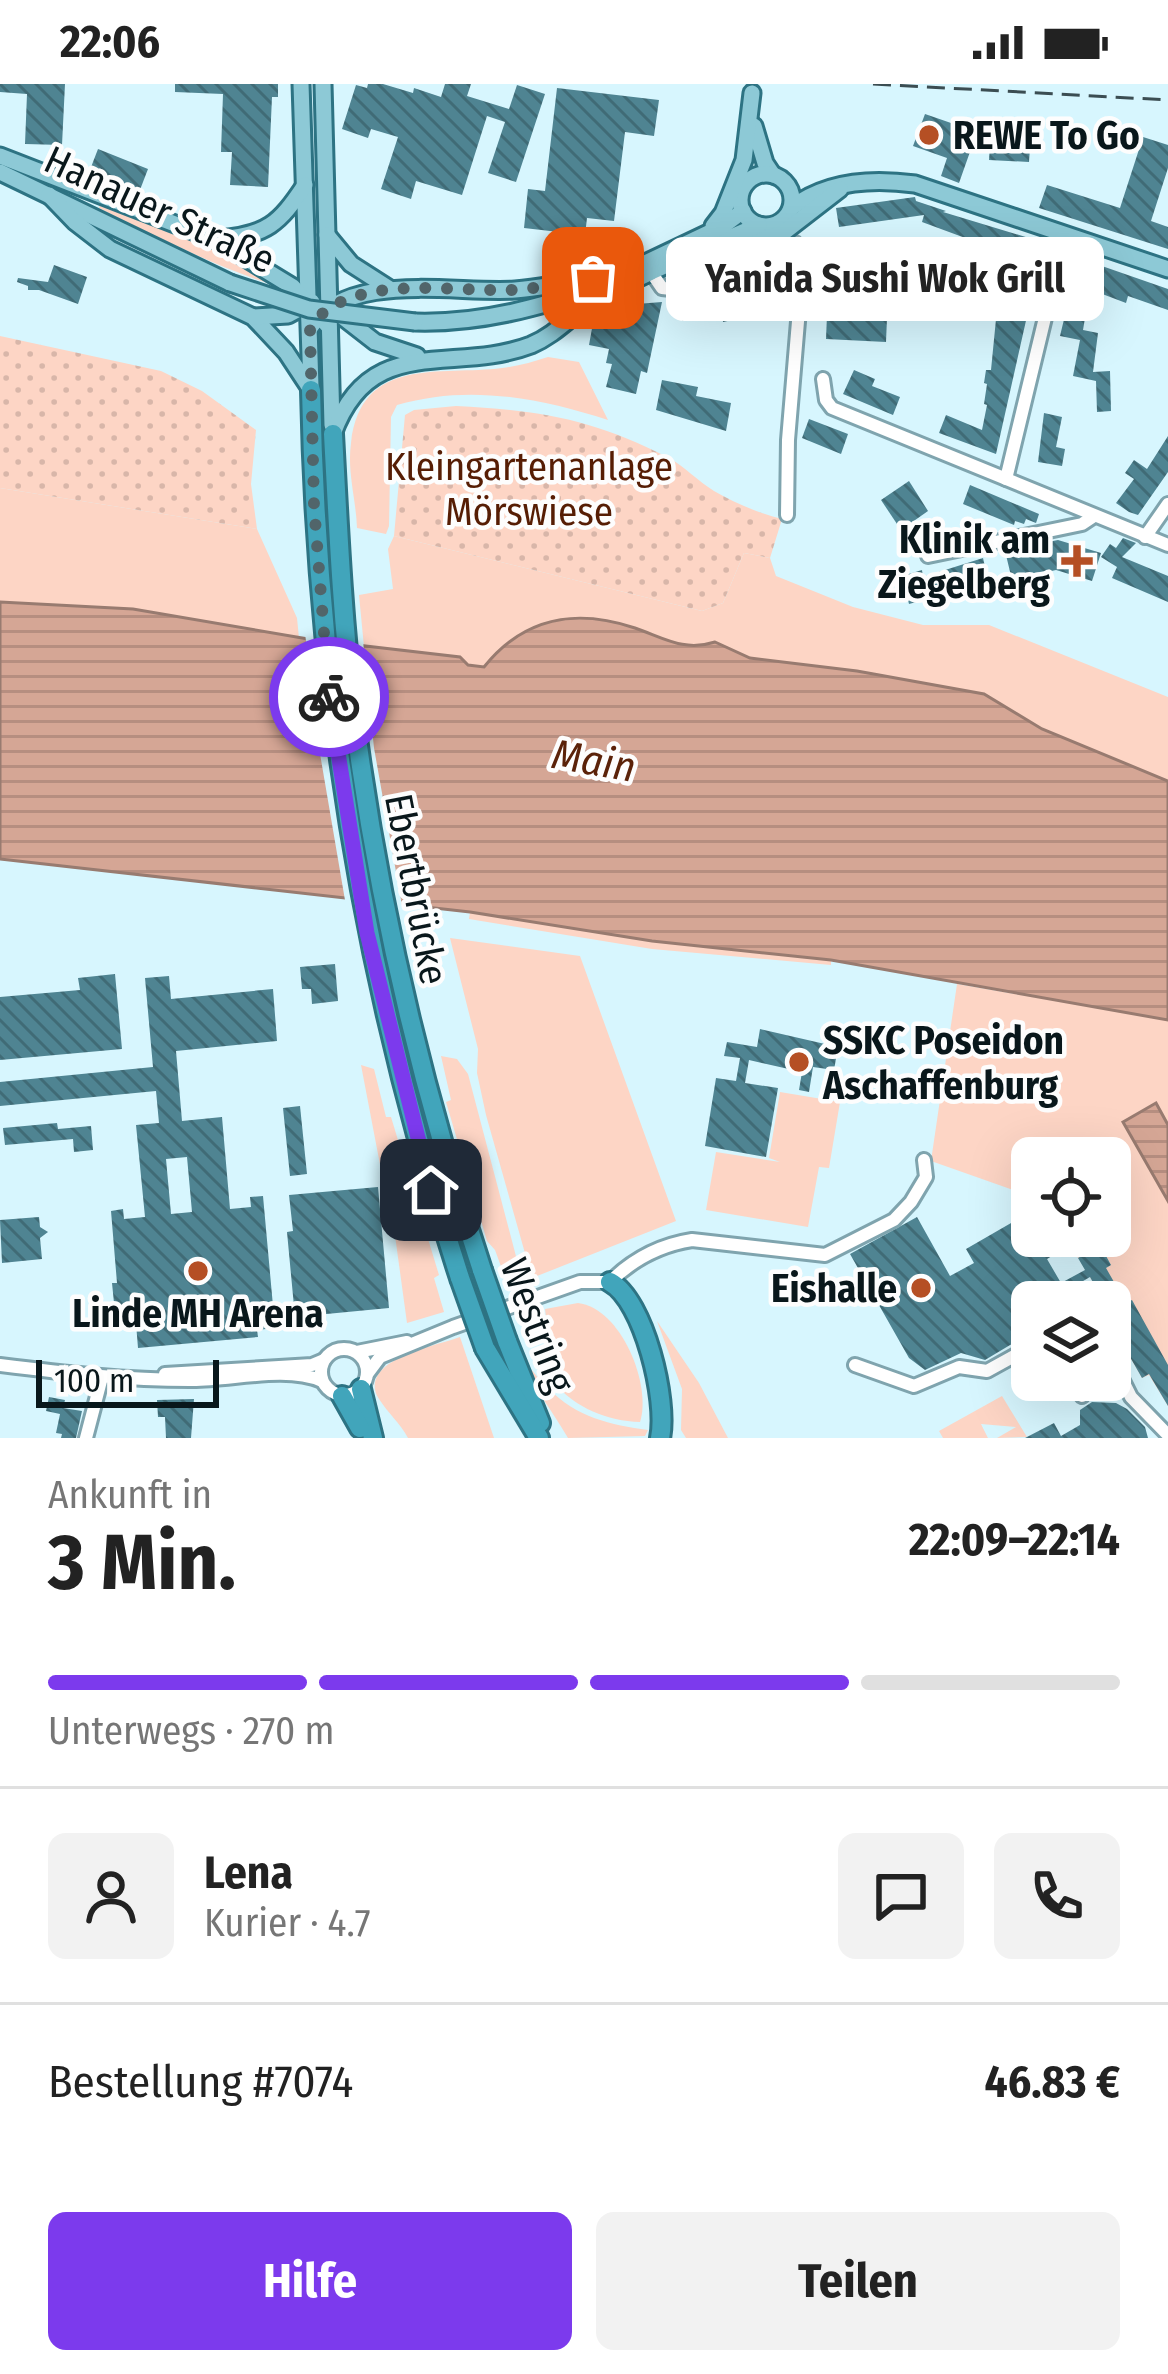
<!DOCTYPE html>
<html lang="de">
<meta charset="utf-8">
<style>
body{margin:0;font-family:"Fira Sans Condensed",sans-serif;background:#f2f2f2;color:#222;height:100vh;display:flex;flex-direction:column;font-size:45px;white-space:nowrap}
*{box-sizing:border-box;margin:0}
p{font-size:39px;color:#767676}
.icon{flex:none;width:66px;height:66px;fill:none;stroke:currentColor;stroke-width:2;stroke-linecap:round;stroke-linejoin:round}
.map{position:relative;height:1354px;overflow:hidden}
.details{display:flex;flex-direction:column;background:#fff;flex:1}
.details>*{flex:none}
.tools{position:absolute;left:1011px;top:1053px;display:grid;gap:24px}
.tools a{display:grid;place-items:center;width:120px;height:120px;border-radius:18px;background:#fff;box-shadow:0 12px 48px #0002;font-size:60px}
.scale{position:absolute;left:36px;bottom:30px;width:183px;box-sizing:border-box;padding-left:12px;border:6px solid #09171b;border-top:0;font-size:33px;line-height:42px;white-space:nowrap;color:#09171b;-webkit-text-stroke:9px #fdfdfd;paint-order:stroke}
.pin{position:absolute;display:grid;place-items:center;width:102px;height:102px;color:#fff;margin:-51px;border-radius:24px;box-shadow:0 6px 18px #0006}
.courier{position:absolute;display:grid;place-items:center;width:120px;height:120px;margin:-60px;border:9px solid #7c3aed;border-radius:50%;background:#fff;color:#222;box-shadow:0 3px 15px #0007}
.bubble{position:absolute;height:84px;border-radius:18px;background:#fff;box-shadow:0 12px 48px #0002;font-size:39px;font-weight:700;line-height:84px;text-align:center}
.overview em{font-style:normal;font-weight:700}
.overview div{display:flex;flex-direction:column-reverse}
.overview{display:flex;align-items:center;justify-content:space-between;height:204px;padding:0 48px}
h1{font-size:78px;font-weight:700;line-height:90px}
.bar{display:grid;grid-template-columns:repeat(4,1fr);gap:18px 12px;align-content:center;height:144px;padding:0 48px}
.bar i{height:15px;border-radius:9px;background:#e0e0e0}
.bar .active{background:#7c3aed}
.bar p{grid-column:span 4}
.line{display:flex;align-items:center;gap:30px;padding:0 48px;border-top:3px solid #e0e0e0}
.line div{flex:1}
.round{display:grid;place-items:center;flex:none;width:126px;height:126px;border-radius:18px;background:#f2f2f2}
.action{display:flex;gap:24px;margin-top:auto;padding:24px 48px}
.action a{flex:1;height:138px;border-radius:18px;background:#7c3aed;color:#fff;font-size:48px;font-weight:700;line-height:138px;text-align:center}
.action a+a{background:#f2f2f2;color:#222}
.status{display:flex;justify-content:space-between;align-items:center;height:84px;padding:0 60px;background:#fff;direction:ltr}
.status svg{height:33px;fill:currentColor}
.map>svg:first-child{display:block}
.grass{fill:#fdd5c5}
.garden{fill:url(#garden-dots)}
.water{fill:url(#water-rules);stroke:#987b70;stroke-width:3}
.pier{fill:#d7f6fe}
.building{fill:url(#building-back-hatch);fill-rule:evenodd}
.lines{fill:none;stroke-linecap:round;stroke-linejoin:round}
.minor-casing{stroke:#7fa4ae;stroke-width:18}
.major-casing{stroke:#2d7383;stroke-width:21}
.highway-casing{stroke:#2d7383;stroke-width:24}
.minor{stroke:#fff;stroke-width:12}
.major{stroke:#8dc9d6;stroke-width:15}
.highway{stroke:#41a5bb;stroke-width:18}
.rail{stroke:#3b4d52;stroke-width:3;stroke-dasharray:18 9;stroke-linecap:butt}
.major-bridge-casing{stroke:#2d7383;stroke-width:21;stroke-linecap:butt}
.highway-bridge-casing{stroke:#2d7383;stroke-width:24;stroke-linecap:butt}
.major-bridge{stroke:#8dc9d6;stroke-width:15}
.highway-bridge{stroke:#41a5bb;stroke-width:18}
.done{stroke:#51656a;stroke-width:12;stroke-dasharray:0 21.6}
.route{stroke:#7c3aed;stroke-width:15}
.poi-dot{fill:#b54f24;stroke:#fdfdfd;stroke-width:4.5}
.labels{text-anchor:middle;stroke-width:9;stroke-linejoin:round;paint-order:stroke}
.poi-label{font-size:39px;font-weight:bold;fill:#09171b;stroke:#fdfdfd;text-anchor:start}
.street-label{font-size:39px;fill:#09171b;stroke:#fdfdfd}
.park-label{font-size:39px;fill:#561d04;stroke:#fdfdfd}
.water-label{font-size:42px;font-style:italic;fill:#5b2209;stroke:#fdfdfd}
</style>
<div class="status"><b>22:06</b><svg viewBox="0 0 49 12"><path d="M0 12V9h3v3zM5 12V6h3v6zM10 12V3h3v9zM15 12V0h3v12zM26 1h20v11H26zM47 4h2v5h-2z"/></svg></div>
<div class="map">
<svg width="1168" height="1354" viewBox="0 0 1168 1354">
<defs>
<pattern id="garden-dots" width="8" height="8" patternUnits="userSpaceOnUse" patternTransform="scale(3)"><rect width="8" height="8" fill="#fdd5c5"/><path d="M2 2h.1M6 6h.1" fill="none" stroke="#d8b6a9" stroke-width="1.8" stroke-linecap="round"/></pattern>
<pattern id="water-rules" width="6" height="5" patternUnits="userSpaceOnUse" patternTransform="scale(3)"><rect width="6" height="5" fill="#d5a695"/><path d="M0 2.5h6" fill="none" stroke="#b68e80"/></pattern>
<pattern id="building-back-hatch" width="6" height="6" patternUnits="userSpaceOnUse" patternTransform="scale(3)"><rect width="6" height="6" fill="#4f8492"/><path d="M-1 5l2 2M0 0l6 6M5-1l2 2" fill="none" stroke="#406b76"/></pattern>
</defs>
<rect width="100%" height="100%" fill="#d7f6fe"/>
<!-- grass -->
<g class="grass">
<path d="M101 116 226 169 276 202C214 182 157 153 99 124Z"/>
<path d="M548 273 579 278 608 336C539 314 469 300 397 321L391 333 389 442 386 450 357 444C356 415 347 388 351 359 361 271 441 292 502 284 518 282 533 278 548 273Z"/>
<path d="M0 404 257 445 297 534 299 554 133 525 0 518Z"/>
<path d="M394 452 702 527 723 519 744 469 770 474 776 492 853 523 923 541H989L1168 613V697L1042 645 984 610 857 587 750 574 715 558C684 568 664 554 635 544 575 524 523 533 484 583L468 581 460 573 364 563 359 511 393 505 388 465Z"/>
<path d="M470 828 652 857 831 876V881L652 865 469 835Z"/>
<path d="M450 854 580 872 676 1137 532 1194 486 1031 477 989 478 965Z"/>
<path d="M957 900 1168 936V1322L1149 1291 1142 1294 1110 1238V1218H1104L1090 1193 1111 1181 1100 1162 1078 1174 1062 1152H1110V1074H1032V1118L1016 1107 931 1077Z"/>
<path d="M441 972 457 975 468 990 522 1195 521 1202 510 1207 495 1166 487 1157 446 1018 451 1016Z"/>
<path d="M361 981 374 985 386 1033H391L439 1191 434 1194 444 1228 407 1239 387 1093 382 1091Z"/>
<path d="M780 1008 840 1018 829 1084 819 1083 808 1143 706 1126 716 1068 780 1078 769 1074Z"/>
<path d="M578 1219C621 1224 652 1301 640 1338 607 1337 576 1324 554 1299L545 1225Z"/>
<path d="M657 1237 699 1299 728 1354H686L681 1346 682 1305Z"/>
<path d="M460 1253 494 1354H408C400 1339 388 1329 379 1315 356 1276 436 1262 460 1253Z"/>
<path d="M522 1276C532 1285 539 1296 549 1305 576 1333 611 1341 648 1346L645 1352 568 1354C552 1327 534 1304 522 1276Z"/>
<path d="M1002 1312 1027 1353 997 1354 1016 1343 981 1340 988 1354H943L939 1347Z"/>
</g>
<!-- garden -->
<g class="garden">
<path d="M0 252 161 287 202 307 256 346 251 400 257 445 0 404Z"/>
<path d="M456 322C540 326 593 335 669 374 685 383 698 397 714 407 735 419 758 429 782 435L770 474 744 469 723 519 702 527 394 452 405 331 414 326Z"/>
</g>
<!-- water -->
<g class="water">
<path d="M0 518 133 525 314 556 460 573 468 581 484 583C524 533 575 524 635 544 664 554 684 568 715 558L750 574 857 587 984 610 1042 645 1168 697V936L831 876 652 857 470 828 0 775Z"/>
<path d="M1156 1019 1168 1041V1117L1123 1038Z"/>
</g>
<!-- pier -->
<path class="pier" d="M305 549 363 557 374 664 403 827 346 822 318 658Z"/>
<!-- building -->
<g class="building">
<path d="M0 0H65L62 61 25 60 27 10 0 8Z"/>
<path d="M175 0H278V13H272L268 103 230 101 232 68H221L223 10 175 8Z"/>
<path d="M368 0H383L413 9 414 4 441 13 445 0H471L467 12 509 25 517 1 545 10 516 98 488 89 505 38 487 32 462 111 416 97 411 115 381 105 398 53 371 45 368 54 342 45 356 1 367 4Z"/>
<path d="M557 4 659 16 654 52 625 48 614 137 587 134 585 151 524 144 528 105 545 107Z"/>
<path d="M925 30 977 48 959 99 941 92 947 74 913 62Z"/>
<path d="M992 33 1032 35 1029 78 989 76Z"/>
<path d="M1143 53 1168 61V84L1151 137 1168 143V165L1039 124 1047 101 1120 124Z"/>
<path d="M98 65 148 85 138 111 88 91Z"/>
<path d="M915 113 916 117 946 127 943 128 1042 158 1039 178 1024 176 985 159 979 160 972 181 960 176 968 155 922 138 924 131 839 143 836 124Z"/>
<path d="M830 160 890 162 886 258 826 255Z"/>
<path d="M1076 173 1168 205V226L1128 212 1126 219 1068 197Z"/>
<path d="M785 177 790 184 783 190 787 196 782 199 786 206 780 211 784 217 768 228 747 200Z"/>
<path d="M54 181 87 193 78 220 39 206H28V202L17 198 18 194 48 198Z"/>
<path d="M1016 198 1031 201 1032 210 996 370 939 349 946 331 982 346 987 321 984 320 987 300 984 299 986 286H991L997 225 1003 226 1009 199Z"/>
<path d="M743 199 746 233 723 238 722 225 701 230 700 235 682 237V233H676L673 215 700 213Z"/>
<path d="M662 218 647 289 641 287 636 310 606 303 612 280 606 279 609 265 589 261 593 239 611 222Z"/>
<path d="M1074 226 1086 228 1083 246 1098 249 1093 288 1110 287 1111 327 1097 328 1096 297 1073 292 1080 256 1060 252 1066 227 1073 229Z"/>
<path d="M854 286 875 295 872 302 900 313 893 331 843 310Z"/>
<path d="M662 296 698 303 696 312 731 319 726 347 656 326Z"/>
<path d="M1044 329 1062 333 1056 363 1065 365 1062 382 1038 378Z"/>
<path d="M809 335 848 350 841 370 802 354Z"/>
<path d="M1168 352V388L1138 431 1129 428 1116 419 1134 395 1125 389 1134 376 1147 385Z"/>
<path d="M909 397 928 427 901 446 881 416Z"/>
<path d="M970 401 1039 430 1036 439 1026 435 1024 440 1015 437 1014 441 963 420Z"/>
<path d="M1123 454 1136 459 1122 473 1168 492V518L1112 494 1117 483 1101 473 1110 460 1116 464Z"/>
<path d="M1058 456 1101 469 1092 497 1056 486 1012 496 1006 471 1013 469 1012 465Z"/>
<path d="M983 474 989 500 947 514 946 510 909 520 902 492 922 486 923 493Z"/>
<path d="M335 880 338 917 312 920 311 905H302L300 883Z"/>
<path d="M115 890 122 965 0 976V913L80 906 78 894Z"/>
<path d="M169 892 171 915 273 905 277 957 176 967 182 1037 222 1033 230 1125 251 1123 250 1113 263 1112 275 1244 257 1246 258 1253 138 1264 135 1227 115 1229 112 1199H117L111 1127 123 1125 124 1135 145 1133 136 1041 159 1039 156 1007 0 1022V998L153 983 145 894ZM187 1073 192 1128 171 1130 166 1075Z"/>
<path d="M760 945 838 963 834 986 813 983 809 1008 799 1006 802 988 749 976 745 999 778 1004 766 1073 705 1062 716 994 736 997 740 974 724 972 727 958 757 963Z"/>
<path d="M300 1022 307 1090 290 1092 283 1024Z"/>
<path d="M57 1039 58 1045 91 1042 93 1066 74 1068 73 1055 5 1061 3 1044Z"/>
<path d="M378 1103 389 1224 295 1233 287 1148 293 1147 289 1111Z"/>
<path d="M1032 1127V1152H1053L1062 1166 1047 1175 1061 1199 1085 1186 1078 1174 1100 1161 1111 1181 1106 1184 1126 1219 1132 1216 1168 1281V1322L1149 1290 1142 1294 1110 1238V1218H1104L1090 1193 1047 1218H1032V1248L985 1276 961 1269 925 1286 909 1274 850 1170 917 1133 950 1192 974 1179 966 1165Z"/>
<path d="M39 1133 40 1143 48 1148 40 1154 42 1175 2 1179 0 1136Z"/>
<path d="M49 1313 65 1316 63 1324 82 1327 76 1354H61L62 1350 56 1349 60 1330 46 1327Z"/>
<path d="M194 1315 191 1354H166L165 1333H158L157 1316Z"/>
<path d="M1092 1318 1116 1319 1127 1325 1145 1343 1148 1354H1025L1054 1339 1061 1352 1080 1341V1326Z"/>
</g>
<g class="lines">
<!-- minor casing -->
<g class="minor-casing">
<g id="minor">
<path d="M651 188 662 204C711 210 754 182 795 159L802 190 788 356 787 431"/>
<path d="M823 295 826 316 832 324 1168 461"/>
<path d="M1006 395 1065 151"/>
<path d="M1145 453 1168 420"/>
<path d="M928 472 1082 440 1094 432"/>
<circle cx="344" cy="1288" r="23"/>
<path d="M357 1268 407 1258"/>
<path d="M1110 1271 1131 1313 1168 1351"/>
<path d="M0 1281C63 1289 126 1296 190 1296 230 1297 285 1281 322 1297"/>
<path d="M855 1281 914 1302 959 1283 987 1287 1032 1262"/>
<path d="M368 1289 380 1273 453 1243 580 1198H610C633 1175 660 1161 692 1156L825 1171 894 1136 911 1118 926 1093 924 1076"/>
<path d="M165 1290 312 1281 324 1276"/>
<path d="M1073 1296 1082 1312"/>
<path d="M86 1354 102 1293"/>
</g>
</g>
<!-- major casing -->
<g class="major-casing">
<g id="major">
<path d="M301 0 311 303"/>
<path d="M323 0 332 341"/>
<path d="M754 42 765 79 773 91"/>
<path d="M0 72 216 156 293 203 329 243"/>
<path d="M0 88 230 199"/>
<circle cx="766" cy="116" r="26"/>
<path d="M49 111 75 138 110 165 253 233 286 268 311 306"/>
<path d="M791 124C826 97 872 94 915 100L1168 185"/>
<path d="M713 142 723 129 744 76 752 9"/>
<path d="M327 151 351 180 390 205"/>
<path d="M736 154H766L783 149 840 105"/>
<path d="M219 155C267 151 279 140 305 101"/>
<path d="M646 190 759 141"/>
<path d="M620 191 723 142 743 127"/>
<path d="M330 223 375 258 417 272"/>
<path d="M253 233 288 231 312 218"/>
<path d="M415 238C483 240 542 222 605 202"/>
<path d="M310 244C347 186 454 210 515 206 553 203 590 194 627 187"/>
<path d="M333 350C370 247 453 291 531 261 555 251 571 232 592 218 610 206 632 198 651 188"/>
</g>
</g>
<!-- highway casing -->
<g class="highway-casing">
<g id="highway">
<path d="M311 306C317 610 365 905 460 1194"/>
<path d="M333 350C338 442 342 533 353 624 377 816 421 1003 482 1186"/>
<path d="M610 1198C644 1216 668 1317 660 1354"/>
<path d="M507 1257 540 1339"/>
<path d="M485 1264 539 1354"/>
<path d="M361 1305 373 1354"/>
<path d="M342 1312 360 1344"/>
</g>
</g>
<!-- minor -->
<use href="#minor" class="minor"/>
<!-- major -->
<use href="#major" class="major"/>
<!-- highway -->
<use href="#highway" class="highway"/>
<!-- rail -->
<path class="rail" d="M873 0 1168 16"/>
<!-- major-bridge casing -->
<g class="major-bridge-casing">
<path id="major-bridge" d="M230 199 309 225 415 238"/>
</g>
<!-- highway-bridge casing -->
<g class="highway-bridge-casing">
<g id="highway-bridge">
<path d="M482 1186 507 1257"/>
<path d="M460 1194 485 1264"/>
</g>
</g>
<!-- major-bridge -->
<use href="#major-bridge" class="major-bridge"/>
<!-- highway-bridge -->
<use href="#highway-bridge" class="highway-bridge"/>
</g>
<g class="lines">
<!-- done -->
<path class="done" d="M329 613 314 422 310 244C346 188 451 208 510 206 538 205 565 198 593 194"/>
<!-- route -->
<path class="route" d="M329 613 367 849 431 1106"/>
</g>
<!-- markers -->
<g class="poi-dot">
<circle cx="929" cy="51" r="12"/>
<path d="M1071 459h12v12h12v12h-12v12h-12v-12h-12v-12h12z"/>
<circle cx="799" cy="978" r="12"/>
<circle cx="198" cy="1187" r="12"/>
<circle cx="921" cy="1204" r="12"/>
</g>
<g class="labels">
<!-- poi labels -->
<g class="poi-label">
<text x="953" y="65">REWE To Go</text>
<text x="1050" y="469" text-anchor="end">Klinik am<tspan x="1050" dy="45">Ziegelberg</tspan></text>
<text x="823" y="970">SSKC Poseidon<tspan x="823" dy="45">Aschaffenburg</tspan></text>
<text x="897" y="1218" text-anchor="end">Eishalle</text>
<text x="198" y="1243" text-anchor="middle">Linde MH Arena</text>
</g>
<!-- street labels -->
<g class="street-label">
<text transform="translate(160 125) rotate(25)" y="14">Hanauer Straße</text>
<text transform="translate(417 805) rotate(79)" y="14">Ebertbrücke</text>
<text transform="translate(538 1241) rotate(69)" y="14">Westring</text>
</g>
<!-- park labels -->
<g class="park-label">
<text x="529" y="396">Kleingartenanlage<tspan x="529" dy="45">Mörswiese</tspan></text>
</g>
<!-- water labels -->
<g class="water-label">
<text transform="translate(594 676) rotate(10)" y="15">Main</text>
</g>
</g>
</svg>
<div class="tools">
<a><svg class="icon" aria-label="locate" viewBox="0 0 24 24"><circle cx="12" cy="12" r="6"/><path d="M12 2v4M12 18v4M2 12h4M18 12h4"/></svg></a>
<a><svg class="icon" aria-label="layers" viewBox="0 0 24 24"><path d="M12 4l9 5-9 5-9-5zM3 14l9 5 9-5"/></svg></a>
</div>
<div class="scale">100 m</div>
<div class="pin" style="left:593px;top:194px;background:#ea580c"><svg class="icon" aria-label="bag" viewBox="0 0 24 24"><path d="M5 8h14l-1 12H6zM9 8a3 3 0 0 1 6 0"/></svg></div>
<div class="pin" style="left:431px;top:1106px;background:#1f2937"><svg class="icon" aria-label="home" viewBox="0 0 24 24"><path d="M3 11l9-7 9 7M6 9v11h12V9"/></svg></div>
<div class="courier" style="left:329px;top:613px"><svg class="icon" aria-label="bike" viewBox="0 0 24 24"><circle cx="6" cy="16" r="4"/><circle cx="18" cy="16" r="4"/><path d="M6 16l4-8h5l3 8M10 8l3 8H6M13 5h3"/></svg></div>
<div class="bubble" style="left:666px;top:153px;width:438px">Yanida Sushi Wok Grill</div>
</div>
<section class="details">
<div class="overview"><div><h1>3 Min.</h1><p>Ankunft in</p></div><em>22:09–22:14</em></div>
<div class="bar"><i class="active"></i><i class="active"></i><i class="active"></i><i></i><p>Unterwegs · 270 m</p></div>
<div class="line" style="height:216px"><a class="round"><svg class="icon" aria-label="person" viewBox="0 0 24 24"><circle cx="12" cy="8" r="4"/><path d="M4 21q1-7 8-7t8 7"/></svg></a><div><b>Lena</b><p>Kurier · 4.7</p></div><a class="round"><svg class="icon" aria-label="chat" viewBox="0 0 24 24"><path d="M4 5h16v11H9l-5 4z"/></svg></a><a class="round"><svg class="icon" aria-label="phone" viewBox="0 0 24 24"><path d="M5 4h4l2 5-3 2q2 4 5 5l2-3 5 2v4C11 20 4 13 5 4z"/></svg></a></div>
<div class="line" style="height:156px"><div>Bestellung #7074</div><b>46.83 €</b></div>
<div class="action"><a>Hilfe</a><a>Teilen</a></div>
</section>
